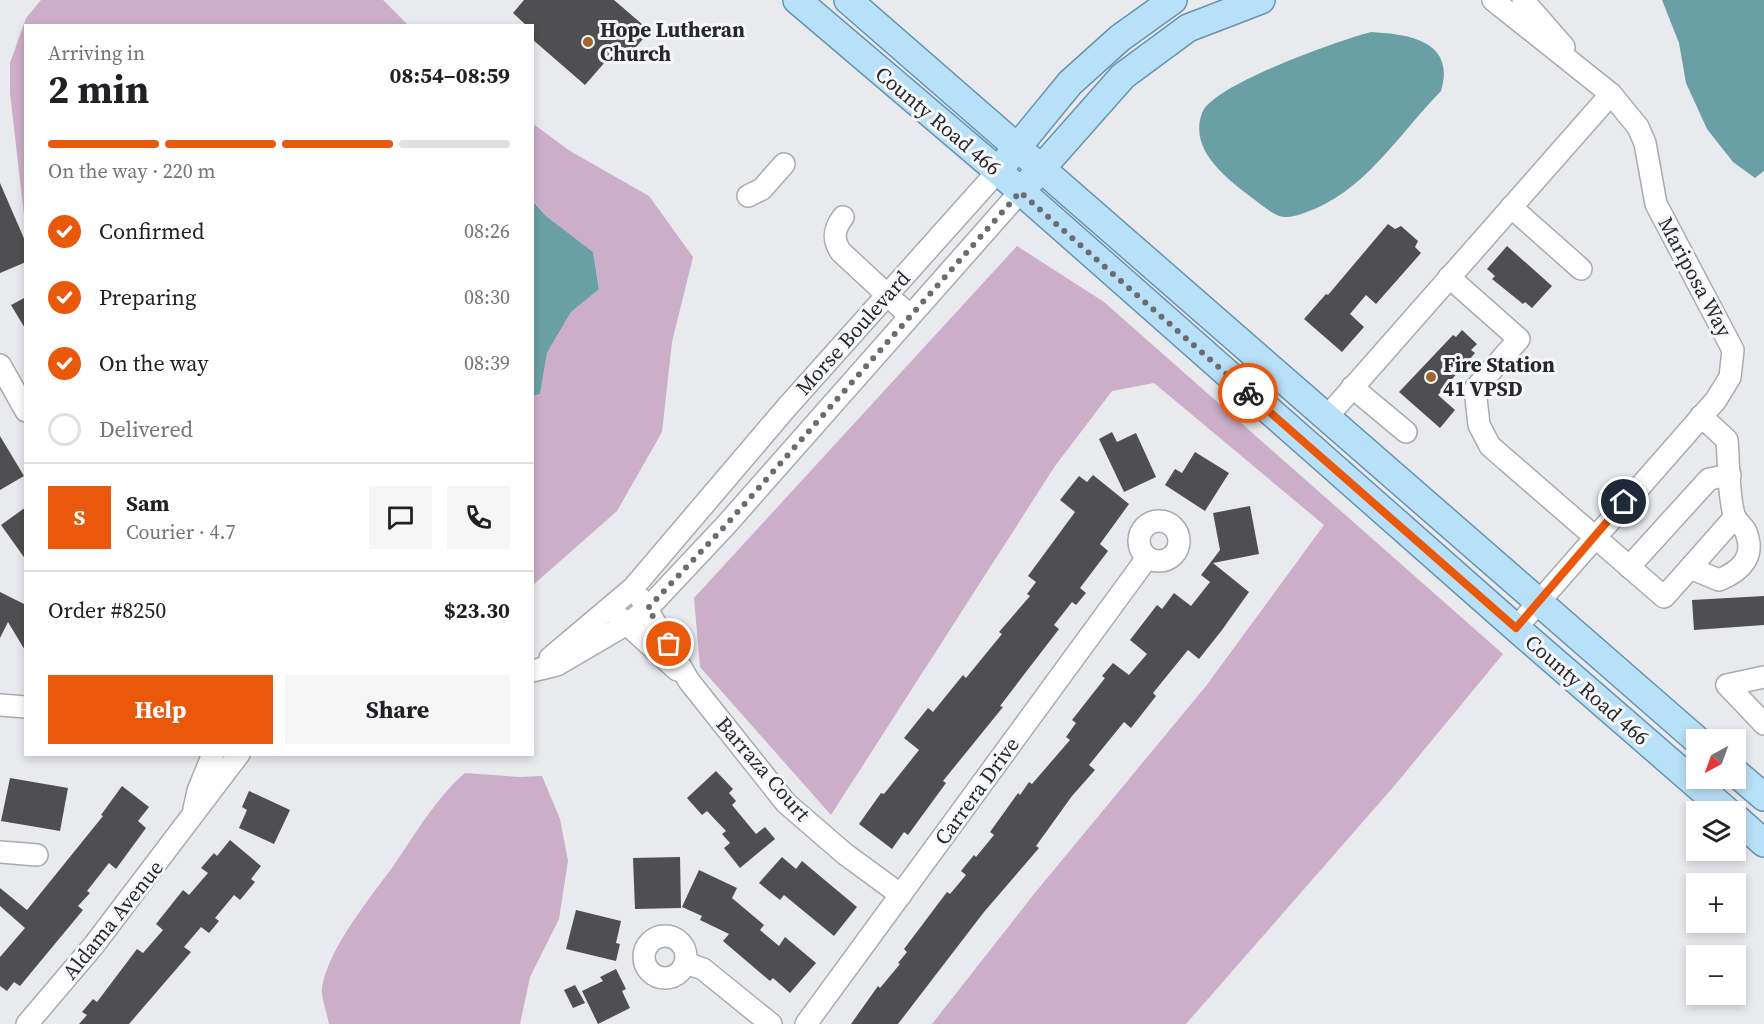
<!DOCTYPE html>
<meta charset="utf-8">
<style>
body{margin:0;font-family:"Source Serif 4",serif;background:#f6f6f6;color:#202124;height:100vh;display:flex;flex-direction:column;font-size:22px;white-space:nowrap}
*{box-sizing:border-box;margin:0}
p{font-size:20px;color:#757577}
.icon{flex:none;width:33px;height:33px;fill:none;stroke:currentColor;stroke-width:2;stroke-linecap:round;stroke-linejoin:round}
.map{position:relative;flex:1;overflow:hidden}
.drawer{position:absolute;left:24px;top:24px;width:510px;height:732px;display:flex;flex-direction:column;background:#fff;border-radius:0px;box-shadow:0 3px 9px #0003}
.drawer>*{flex:none}
.needle{width:39px;rotate:221deg}
.buttons{position:absolute;left:1686px;top:729px;display:grid;gap:12px}
.buttons a{display:grid;place-items:center;width:60px;height:60px;border-radius:0px;background:#fff;box-shadow:0 3px 9px #0003;font-size:30px}
.pin{position:absolute;display:grid;place-items:center;width:51px;height:51px;color:#fff;margin:-26px;border:3px solid #fff;border-radius:50%;box-shadow:0 2px 6px #0007}
.courier{position:absolute;display:grid;place-items:center;width:60px;height:60px;margin:-30px;border:4px solid #ea580c;border-radius:50%;background:#fff;color:#222;box-shadow:0 2px 8px #0007}
.head em{font-style:normal;font-weight:700}
.head div{display:flex;flex-direction:column-reverse}
.head{display:flex;align-items:center;justify-content:space-between;height:102px;padding:0 24px}
h1{font-size:39px;font-weight:700;line-height:45px}
.bar{display:grid;grid-template-columns:repeat(4,1fr);gap:9px 6px;align-content:center;height:72px;padding:0 24px}
.bar i{height:8px;border-radius:4px;background:#e0e0e0}
.bar .selected{background:#ea580c}
.bar p{grid-column:span 4}
.line{display:flex;align-items:center;gap:15px;padding:0 24px;border-top:2px solid #e0e0e0}
.line div{flex:1}
.round{display:grid;place-items:center;flex:none;width:63px;height:63px;border-radius:0px;background:#f6f6f6}
ol{padding:0 24px;list-style:none}
li{display:flex;align-items:center;gap:18px;height:66px}
li p{margin-inline-start:auto}
li .icon{padding:6px;border-radius:50%;background:#ea580c;color:#fff;stroke-width:4}
li:last-child{color:#757577}
li i{width:33px;height:33px;border:3px solid #e0e0e0;border-radius:50%}
.button{display:flex;gap:12px;margin-top:auto;padding:12px 24px}
.button a{flex:1;height:69px;border-radius:0px;background:#ea580c;color:#fff;font-size:24px;font-weight:700;line-height:69px;text-align:center}
.button a+a{background:#f6f6f6;color:#202124}
.map>svg:first-child{display:block}
.green{fill:#ccaec9}
.water{fill:#6b9fa6}
.building{fill:#4f4f52}
.lines{fill:none;stroke-linecap:round;stroke-linejoin:round}
.minor-casing{stroke:#a9abae;stroke-width:24}
.major-casing{stroke:#6893ae;stroke-width:30}
.minor{stroke:#fff;stroke-width:21}
.major{stroke:#b9e0f9;stroke-width:27}
.done{stroke:#6b6c6e;stroke-width:6;stroke-dasharray:0 10.8}
.route{stroke:#ea580c;stroke-width:8}
.poi-dot{fill:#a2652a;stroke:#f6f7fb;stroke-width:2}
.labels{text-anchor:middle;stroke-width:6;stroke-linejoin:round;paint-order:stroke}
.poi-label{font-size:21px;font-weight:bold;fill:#282829;stroke:#f6f7fb;text-anchor:start}
.street-label{font-size:21px;fill:#282829;stroke:#f6f7fb}
</style>
<div class="map">
<svg width="1764" height="1024" viewBox="0 0 1764 1024">
<rect width="100%" height="100%" fill="#e8eaed"/>
<!-- green -->
<g class="green">
<path d="M41 0H383L408 25 26 26 25 224 10 93V63L26 18Z"/>
<path d="M532 123 570 151 649 196 693 257 672 342 662 432 617 511 533 585V396L540 394 547 353 571 312 599 288 593 252 546 216 533 200Z"/>
<path d="M1017 246 1104 302 1503 654 1395 785 1186 1024H932L1034 894 1206 686 1324 525 1154 383 1112 391 1055 466 831 815 700 667 694 598Z"/>
<path d="M465 773 520 777 542 776 560 819 568 861 559 919 530 977 520 1024H329C327 1013 321 998 322 988 328 948 371 897 394 865 416 833 436 798 465 773Z"/>
</g>
<!-- water -->
<g class="water">
<path d="M1662 0H1764V171L1755 178 1733 162 1707 129 1686 83 1679 43Z"/>
<path d="M1371 32C1409 34 1456 41 1441 91 1399 134 1363 194 1304 213 1299 215 1291 217 1286 217 1275 217 1263 206 1255 200 1229 180 1188 151 1202 113 1212 85 1340 40 1371 32Z"/>
<path d="M532 200 546 216 593 252 599 289 571 312 547 353 540 394 533 396Z"/>
</g>
<!-- building -->
<g class="building">
<path d="M524 0H614L650 31 629 55 619 46 585 85 532 39V26H527L513 13Z"/>
<path d="M0 183 26 243V262L0 273Z"/>
<path d="M1388 224 1395 229 1401 226 1418 241 1415 247 1421 253 1376 304 1366 295 1350 314 1364 327 1342 352 1304 319 1326 294 1328 295Z"/>
<path d="M1507 246 1552 286 1532 308 1525 302 1523 304 1492 279 1495 276 1487 269Z"/>
<path d="M26 297V330L11 305Z"/>
<path d="M1462 330 1477 344 1471 350 1475 353 1438 395 1455 410 1440 428 1399 392 1453 335 1456 337Z"/>
<path d="M1112 432 1117 442 1136 433 1156 477 1124 492 1099 439Z"/>
<path d="M0 436 24 476 0 490Z"/>
<path d="M1195 452 1229 473 1205 511 1165 485 1175 469 1182 473Z"/>
<path d="M1093 475 1129 504 1100 544 1108 551 1080 588 1086 593 1076 605 1072 602 1054 625 1059 629 1000 706 1003 707 943 781 946 783 908 835 904 832 892 849 859 824 881 793 884 794 919 750 904 738 928 708 933 712 963 675 966 678 1002 634 999 632 1030 596 1027 594 1036 582 1028 576 1075 512 1060 500 1079 476 1087 482Z"/>
<path d="M1250 506 1259 554 1213 563 1249 592 1222 630 1199 659 1188 650 1153 693 1156 696 1131 728 1124 722 1089 765 1095 770 1072 796 1036 846 1039 848 984 912 898 1024H851L878 986 880 988 900 964 898 963 907 952 904 949 947 892 950 894 966 875 961 871 974 855 976 857 994 835 990 832 1018 793 1020 795 1029 782 1032 784 1070 740 1066 737 1076 723 1072 720 1105 678 1102 676 1113 663 1129 675 1147 654 1130 640 1157 605 1162 609 1174 593 1191 606 1210 582 1201 575 1220 550 1213 513Z"/>
<path d="M26 507V560L1 525Z"/>
<path d="M0 592 26 605V652L8 622 0 638Z"/>
<path d="M1764 596V625L1694 630 1692 600Z"/>
<path d="M716 771 733 789 729 793 736 801 732 805 756 834 765 827 775 839 740 868 724 848 730 843 722 834 726 831 707 811 702 815 687 798Z"/>
<path d="M10 778 68 788 60 831 1 821Z"/>
<path d="M122 786 149 807 138 821 146 828 116 869 109 863 87 891 90 893 78 906 83 910 20 986 14 982 7 991 0 986V957L25 928 0 906V888L27 910 103 816 101 815Z"/>
<path d="M249 791 290 810 274 844 239 828 247 810 242 807Z"/>
<path d="M230 840 261 866 251 879 255 882 240 900 234 895 215 918 219 921 209 933 201 927 184 947 191 952 129 1024H79L87 1015 82 1012 93 999 97 1002 137 949 143 953 163 930 156 924 183 890 189 895 208 873 201 868 214 853 217 856Z"/>
<path d="M680 857 681 908 635 909 633 858Z"/>
<path d="M782 857 796 869 802 861 857 907 834 936 784 895 780 900 759 883Z"/>
<path d="M699 870 737 888 732 898 764 925 760 930 779 946 785 937 816 963 790 993 773 978 770 981 723 941 729 934 700 920 702 916 682 907Z"/>
<path d="M576 910 621 921 616 943 620 944 616 961 566 949Z"/>
<path d="M616 969 626 989 622 991 630 1008 598 1024 582 991 603 981 600 977Z"/>
<path d="M575 985 585 1003 573 1008 564 990Z"/>
</g>
<g class="lines">
<!-- minor casing -->
<g class="minor-casing">
<g id="minor">
<path d="M1493 0 1611 94 1638 127 1645 143 1656 204 1733 350 1730 377 1716 400 1516 628"/>
<path d="M1523 0 1564 47"/>
<path d="M748 196 762 189 784 164"/>
<path d="M1511 207 1581 269"/>
<path d="M843 217C834 229 832 239 841 252L910 316"/>
<path d="M1449 277 1519 339 1475 389 1479 425 1490 446 1664 597 1690 568 1719 580C1741 571 1757 556 1745 530 1742 525 1736 521 1734 515 1728 492 1729 463 1727 440L1701 416"/>
<path d="M0 365 26 411"/>
<path d="M1352 387 1406 432"/>
<path d="M1326 418 1611 94"/>
<circle cx="1159" cy="541" r="20"/>
<path d="M1629 567 1709 479 1730 475"/>
<path d="M1690 568 1735 517"/>
<path d="M641 599 689 681 786 803 845 854 901 895"/>
<path d="M618 616 677 670"/>
<path d="M550 658 633 588 787 407 998 171"/>
<path d="M532 671 557 665 627 624 648 608 726 525 1020 192"/>
<path d="M1727 685 1764 724"/>
<path d="M1727 685 1764 677"/>
<path d="M0 705 26 707"/>
<path d="M194 809 198 791 213 754"/>
<path d="M0 852 37 855"/>
<circle cx="665" cy="957" r="21"/>
<path d="M686 963 703 969 771 1024"/>
<path d="M27 1024 94 945 239 754"/>
<path d="M806 1024 1147 558"/>
</g>
</g>
<!-- major casing -->
<g class="major-casing">
<g id="major">
<path d="M797 0 998 171 1516 628 1728 812"/>
<path d="M848 0 1697 740"/>
<path d="M1006 161 1070 83 1120 38 1173 0"/>
<path d="M1031 180 1123 76 1188 28 1261 0"/>
<path d="M1736 773 1764 797"/>
<path d="M1736 818 1764 843"/>
</g>
</g>
<!-- minor -->
<use href="#minor" class="minor"/>
<!-- major -->
<use href="#major" class="major"/>
</g>
<g class="lines">
<!-- done -->
<path class="done" d="M669 644 648 608 726 525 1020 192 1248 393"/>
<!-- route -->
<path class="route" d="M1248 393 1516 628 1624 502"/>
</g>
<!-- markers -->
<g class="poi-dot">
<circle cx="588" cy="42" r="6"/>
<circle cx="1431" cy="377" r="6"/>
</g>
<g class="labels">
<!-- poi labels -->
<g class="poi-label">
<text x="600" y="37">Hope Lutheran<tspan x="600" dy="24">Church</tspan></text>
<text x="1443" y="372">Fire Station<tspan x="1443" dy="24">41 VPSD</tspan></text>
</g>
<!-- street labels -->
<g class="street-label">
<text transform="translate(938 121) rotate(40)" y="7">County Road 466</text>
<text transform="translate(1695 277) rotate(62)" y="7">Mariposa Way</text>
<text transform="translate(853 333) rotate(-48)" y="7">Morse Boulevard</text>
<text transform="translate(1587 690) rotate(41)" y="7">County Road 466</text>
<text transform="translate(763 769) rotate(49)" y="7">Barraza Court</text>
<text transform="translate(977 791) rotate(-54)" y="7">Carrera Drive</text>
<text transform="translate(113 920) rotate(-51)" y="7">Aldama Avenue</text>
</g>
</g>
</svg>
<div class="buttons">
<a><svg class="needle" viewBox="-14 -14 28 28"><path d="M0-13l5 13h-10z" fill="#e53935"/><path d="M0 13l5-13h-10z" fill="#757577"/></svg></a>
<a><svg class="icon" aria-label="layers" viewBox="0 0 24 24"><path d="M12 4l9 5-9 5-9-5zM3 14l9 5 9-5"/></svg></a>
<a>+</a>
<a>−</a>
</div>
<div class="pin" style="left:669px;top:644px;background:#ea580c"><svg class="icon" aria-label="bag" viewBox="0 0 24 24"><path d="M5 8h14l-1 12H6zM9 8a3 3 0 0 1 6 0"/></svg></div>
<div class="pin" style="left:1624px;top:502px;background:#1f2937"><svg class="icon" aria-label="home" viewBox="0 0 24 24"><path d="M3 11l9-7 9 7M6 9v11h12V9"/></svg></div>
<div class="courier" style="left:1248px;top:393px"><svg class="icon" aria-label="bike" viewBox="0 0 24 24"><circle cx="6" cy="16" r="4"/><circle cx="18" cy="16" r="4"/><path d="M6 16l4-8h5l3 8M10 8l3 8H6M13 5h3"/></svg></div>
<section class="drawer">
<div class="head"><div><h1>2 min</h1><p>Arriving in</p></div><em>08:54–08:59</em></div>
<div class="bar"><i class="selected"></i><i class="selected"></i><i class="selected"></i><i></i><p>On the way · 220 m</p></div>
<ol>
<li><svg class="icon" aria-label="check" viewBox="0 0 24 24"><path d="M5 12l5 5 9-10"/></svg>Confirmed<p>08:26</p></li>
<li><svg class="icon" aria-label="check" viewBox="0 0 24 24"><path d="M5 12l5 5 9-10"/></svg>Preparing<p>08:30</p></li>
<li><svg class="icon" aria-label="check" viewBox="0 0 24 24"><path d="M5 12l5 5 9-10"/></svg>On the way<p>08:39</p></li>
<li><i></i>Delivered</li>
</ol>
<div class="line" style="height:108px"><b class="round" style="background:#ea580c;color:#fff">S</b><div><b>Sam</b><p>Courier · 4.7</p></div><a class="round"><svg class="icon" aria-label="chat" viewBox="0 0 24 24"><path d="M4 5h16v11H9l-5 4z"/></svg></a><a class="round"><svg class="icon" aria-label="phone" viewBox="0 0 24 24"><path d="M5 4h4l2 5-3 2q2 4 5 5l2-3 5 2v4C11 20 4 13 5 4z"/></svg></a></div>
<div class="line" style="height:78px"><div>Order #8250</div><b>$23.30</b></div>
<div class="button"><a>Help</a><a>Share</a></div>
</section>
</div>
